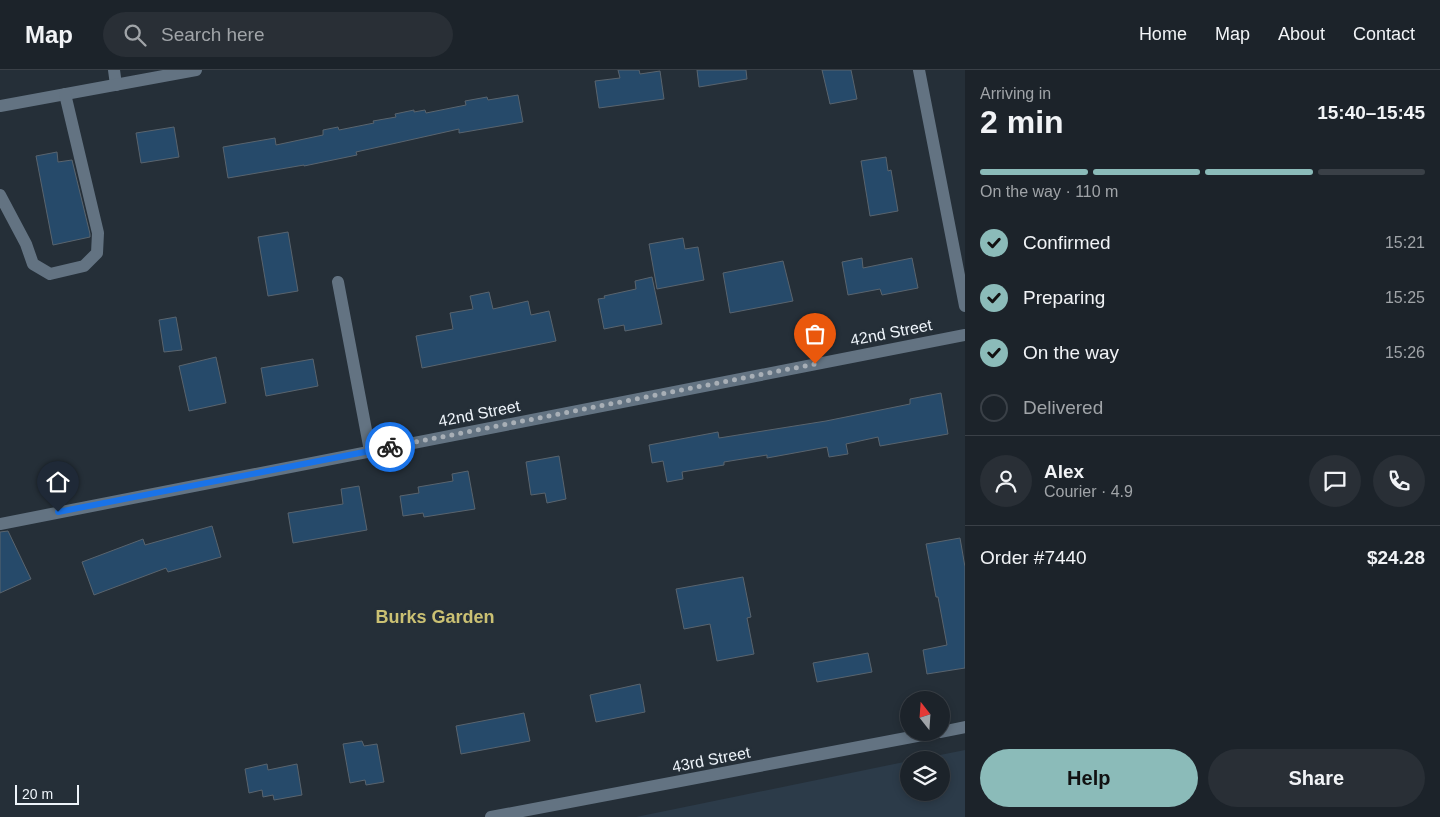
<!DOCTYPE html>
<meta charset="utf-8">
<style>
body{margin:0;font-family:Helvetica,sans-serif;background:#292f36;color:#f1f3f6;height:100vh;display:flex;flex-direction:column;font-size:19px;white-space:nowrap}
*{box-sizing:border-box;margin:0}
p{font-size:16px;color:#a0a4a8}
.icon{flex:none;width:28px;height:28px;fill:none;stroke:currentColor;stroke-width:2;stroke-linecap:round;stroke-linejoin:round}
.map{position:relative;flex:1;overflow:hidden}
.side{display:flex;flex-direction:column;background:#1c232a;width:475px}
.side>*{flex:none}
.needle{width:32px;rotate:343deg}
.controls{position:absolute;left:900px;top:621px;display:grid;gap:10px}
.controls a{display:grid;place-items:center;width:50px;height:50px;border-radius:50%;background:#1c232a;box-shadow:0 2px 8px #0003,0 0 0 1px #3a4047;font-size:25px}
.scale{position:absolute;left:15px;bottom:12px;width:64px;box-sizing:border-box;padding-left:5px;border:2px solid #eef4fa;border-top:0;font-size:14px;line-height:18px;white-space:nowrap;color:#eef4fa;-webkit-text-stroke:4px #252f38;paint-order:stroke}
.pin{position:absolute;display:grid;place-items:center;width:42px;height:42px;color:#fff;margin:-51px -21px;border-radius:50% 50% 50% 0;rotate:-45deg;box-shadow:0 0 5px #0007}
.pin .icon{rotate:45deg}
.courier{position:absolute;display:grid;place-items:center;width:50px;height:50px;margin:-25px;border:4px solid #1a73e8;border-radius:50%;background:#fff;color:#222;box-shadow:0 1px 6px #0007}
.headline em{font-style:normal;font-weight:800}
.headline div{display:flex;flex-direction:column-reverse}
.headline{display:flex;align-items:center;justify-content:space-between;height:85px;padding:0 15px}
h1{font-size:32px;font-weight:800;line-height:38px}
.bar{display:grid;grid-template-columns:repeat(4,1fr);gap:8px 5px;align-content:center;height:60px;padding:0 15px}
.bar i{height:6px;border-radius:4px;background:#3a4047}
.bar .selected{background:#8bbbb9}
.bar p{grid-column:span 4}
.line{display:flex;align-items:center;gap:12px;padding:0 15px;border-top:1px solid #3a4047}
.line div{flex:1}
.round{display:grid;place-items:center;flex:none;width:52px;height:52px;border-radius:26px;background:#292f36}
ol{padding:0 15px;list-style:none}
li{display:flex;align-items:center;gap:15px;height:55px}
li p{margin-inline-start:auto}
li .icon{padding:5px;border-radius:50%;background:#8bbbb9;color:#111;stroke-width:4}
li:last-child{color:#a0a4a8}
li i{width:28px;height:28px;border:2px solid #3a4047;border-radius:50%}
.action{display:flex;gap:10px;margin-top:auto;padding:10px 15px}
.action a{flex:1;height:58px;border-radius:30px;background:#8bbbb9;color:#111;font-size:20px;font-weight:800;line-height:58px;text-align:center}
.action a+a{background:#292f36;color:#f1f3f6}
header{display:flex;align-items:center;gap:30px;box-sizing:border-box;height:70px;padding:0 25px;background:#1c232a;border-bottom:1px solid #3a4047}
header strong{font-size:24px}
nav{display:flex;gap:28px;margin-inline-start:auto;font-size:18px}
.search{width:350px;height:45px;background:#292f36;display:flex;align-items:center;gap:12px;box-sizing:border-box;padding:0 18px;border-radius:28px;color:#a0a4a8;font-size:19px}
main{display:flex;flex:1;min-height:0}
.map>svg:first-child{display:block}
.built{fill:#2c3b49}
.building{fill:#264a6a;stroke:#59646e}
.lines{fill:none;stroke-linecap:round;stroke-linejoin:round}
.minor{stroke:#637382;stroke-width:12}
.done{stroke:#a8afb6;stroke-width:5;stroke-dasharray:0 9}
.route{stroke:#1a73e8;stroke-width:6}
.labels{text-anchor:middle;stroke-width:5;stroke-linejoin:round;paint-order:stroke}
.street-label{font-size:16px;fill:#eef4fa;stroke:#252f38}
.neighbourhood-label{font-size:18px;font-weight:bold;fill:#cbc173;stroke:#252f38}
</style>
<header>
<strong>Map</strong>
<div class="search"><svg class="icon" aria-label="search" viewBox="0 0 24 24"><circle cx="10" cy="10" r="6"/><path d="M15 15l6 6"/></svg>Search here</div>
<nav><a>Home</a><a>Map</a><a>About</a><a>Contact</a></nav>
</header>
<main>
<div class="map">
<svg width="965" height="747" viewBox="0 0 965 747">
<rect width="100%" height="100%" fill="#252f38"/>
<!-- built -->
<path class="built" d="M965 680V747H636L909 691V722H941V690H915Z"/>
<!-- building -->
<g class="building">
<path d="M618 0H639L640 4 660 1 664 29 599 38 595 11 620 8Z"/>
<path d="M697 0H746L747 9 699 17Z"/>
<path d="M822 0H851L857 29 830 34Z"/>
<path d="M518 25 523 52 459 63V59L356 82 357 85 304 96V95L228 108 223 77 275 68 276 75 323 65V60L338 57 339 60 374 53 373 51 396 47 395 44 414 40V42L425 40 426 43 466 35 465 31 487 27 488 30Z"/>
<path d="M174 57 179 87 141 93 136 63Z"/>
<path d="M57 82 58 92 72 90 90 164V167L53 175 36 86Z"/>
<path d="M886 87 888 101 891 100 898 141 870 146 861 91Z"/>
<path d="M288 162 298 221 268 226 258 167Z"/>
<path d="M683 168 685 179 698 177 704 210 657 219 649 174Z"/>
<path d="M862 188 863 198 912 188 918 218 882 225 880 219 848 225 842 192Z"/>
<path d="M783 191 793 231 730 243 723 203Z"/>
<path d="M652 207 662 254 625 261 624 255 604 259 598 229 605 228 604 226 636 219 635 211Z"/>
<path d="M489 222 493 239 528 231 531 245 549 241 556 271 422 298 416 266 453 259 450 243 473 239 470 226Z"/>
<path d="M176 247 182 280 164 282 159 250Z"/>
<path d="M216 287 226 333 189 341 179 296Z"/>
<path d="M313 289 318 316 266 326 261 298Z"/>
<path d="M941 323 948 364 880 376 878 367 846 374 848 384 829 387 827 377 767 388V385L724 392V395L682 402 683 409 667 412 663 391 652 393 649 375 718 362 719 368 826 351 910 334V329Z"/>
<path d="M559 386 566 429 547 433 545 423 531 425 526 392Z"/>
<path d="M468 401 475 439 424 447 423 443 403 446 400 426 419 423 418 417 453 411 452 404Z"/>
<path d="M359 416 367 460 293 473 288 443 343 434 341 419Z"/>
<path d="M212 456 221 487 168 502 166 498 94 525 82 492 143 469 145 475Z"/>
<path d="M8 461 31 509 0 523V462Z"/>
<path d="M960 468 965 497V598L927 604 923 580 947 575 938 527H936L926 474Z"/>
<path d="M743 507 751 547 747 548 754 584 717 591 710 554 684 559 676 519Z"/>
<path d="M868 583 872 602 817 612 813 593Z"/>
<path d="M640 614 645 642 596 652 590 625Z"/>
<path d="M524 643 530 671 461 684 456 656Z"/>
<path d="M362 671 364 676 377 674 384 712 366 715 365 710 350 713 343 674Z"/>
<path d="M267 694 268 700 297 694 302 725 274 730 273 725 263 727 262 720 249 723 245 699Z"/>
</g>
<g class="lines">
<!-- minor -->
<g class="minor">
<path d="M114 0 116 15"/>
<path d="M919 0 965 236"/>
<path d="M0 36 196 0"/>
<path d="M0 125 26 174 33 194 50 204 84 196 97 183 98 163 65 24"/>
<path d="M338 212 370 381"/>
<path d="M0 454 965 265"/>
<path d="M941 662 965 657"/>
<path d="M491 747 938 662"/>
</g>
</g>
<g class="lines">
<!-- done -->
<path class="done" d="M390 377 815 294"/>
<!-- route -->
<path class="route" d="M58 442 390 377"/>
</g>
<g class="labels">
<!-- street labels -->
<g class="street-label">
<text transform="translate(891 262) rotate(-11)" y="6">42nd Street</text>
<text transform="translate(479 343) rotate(-11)" y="6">42nd Street</text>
<text transform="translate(711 689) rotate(-11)" y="6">43rd Street</text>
</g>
<!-- neighbourhood labels -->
<g class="neighbourhood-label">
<text x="435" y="553">Burks Garden</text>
</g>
</g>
</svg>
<div class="controls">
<a><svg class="needle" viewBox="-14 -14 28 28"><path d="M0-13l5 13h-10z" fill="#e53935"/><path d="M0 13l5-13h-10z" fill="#a0a4a8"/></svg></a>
<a><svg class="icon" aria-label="layers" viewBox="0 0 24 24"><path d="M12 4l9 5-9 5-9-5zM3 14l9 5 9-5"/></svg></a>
</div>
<div class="scale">20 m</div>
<div class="pin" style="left:815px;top:294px;background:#ea580c"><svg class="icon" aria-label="bag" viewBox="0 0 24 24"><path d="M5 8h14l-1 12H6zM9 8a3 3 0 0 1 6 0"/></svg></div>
<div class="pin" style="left:58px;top:442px;background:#1f2937"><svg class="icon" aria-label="home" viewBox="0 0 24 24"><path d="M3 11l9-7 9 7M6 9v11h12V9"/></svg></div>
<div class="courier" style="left:390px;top:377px"><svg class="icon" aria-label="bike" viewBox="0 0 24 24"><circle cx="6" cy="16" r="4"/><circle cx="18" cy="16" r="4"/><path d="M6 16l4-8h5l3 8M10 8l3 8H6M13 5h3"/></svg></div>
</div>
<section class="side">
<div class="headline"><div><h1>2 min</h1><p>Arriving in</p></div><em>15:40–15:45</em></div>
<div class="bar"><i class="selected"></i><i class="selected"></i><i class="selected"></i><i></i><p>On the way · 110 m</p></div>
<ol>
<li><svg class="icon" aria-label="check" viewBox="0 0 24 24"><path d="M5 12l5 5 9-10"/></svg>Confirmed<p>15:21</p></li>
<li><svg class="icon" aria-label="check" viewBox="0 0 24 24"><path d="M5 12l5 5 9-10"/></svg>Preparing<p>15:25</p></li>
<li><svg class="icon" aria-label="check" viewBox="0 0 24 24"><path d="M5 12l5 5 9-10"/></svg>On the way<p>15:26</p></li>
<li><i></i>Delivered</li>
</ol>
<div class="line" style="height:90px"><a class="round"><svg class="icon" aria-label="person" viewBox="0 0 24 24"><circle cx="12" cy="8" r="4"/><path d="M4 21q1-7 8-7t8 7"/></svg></a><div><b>Alex</b><p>Courier · 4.9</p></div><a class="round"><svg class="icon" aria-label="chat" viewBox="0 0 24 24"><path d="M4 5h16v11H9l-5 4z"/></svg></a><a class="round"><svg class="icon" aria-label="phone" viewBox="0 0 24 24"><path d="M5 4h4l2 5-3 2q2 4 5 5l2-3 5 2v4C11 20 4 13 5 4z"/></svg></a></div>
<div class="line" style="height:65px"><div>Order #7440</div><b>$24.28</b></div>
<div class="action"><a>Help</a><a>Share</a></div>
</section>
</main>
